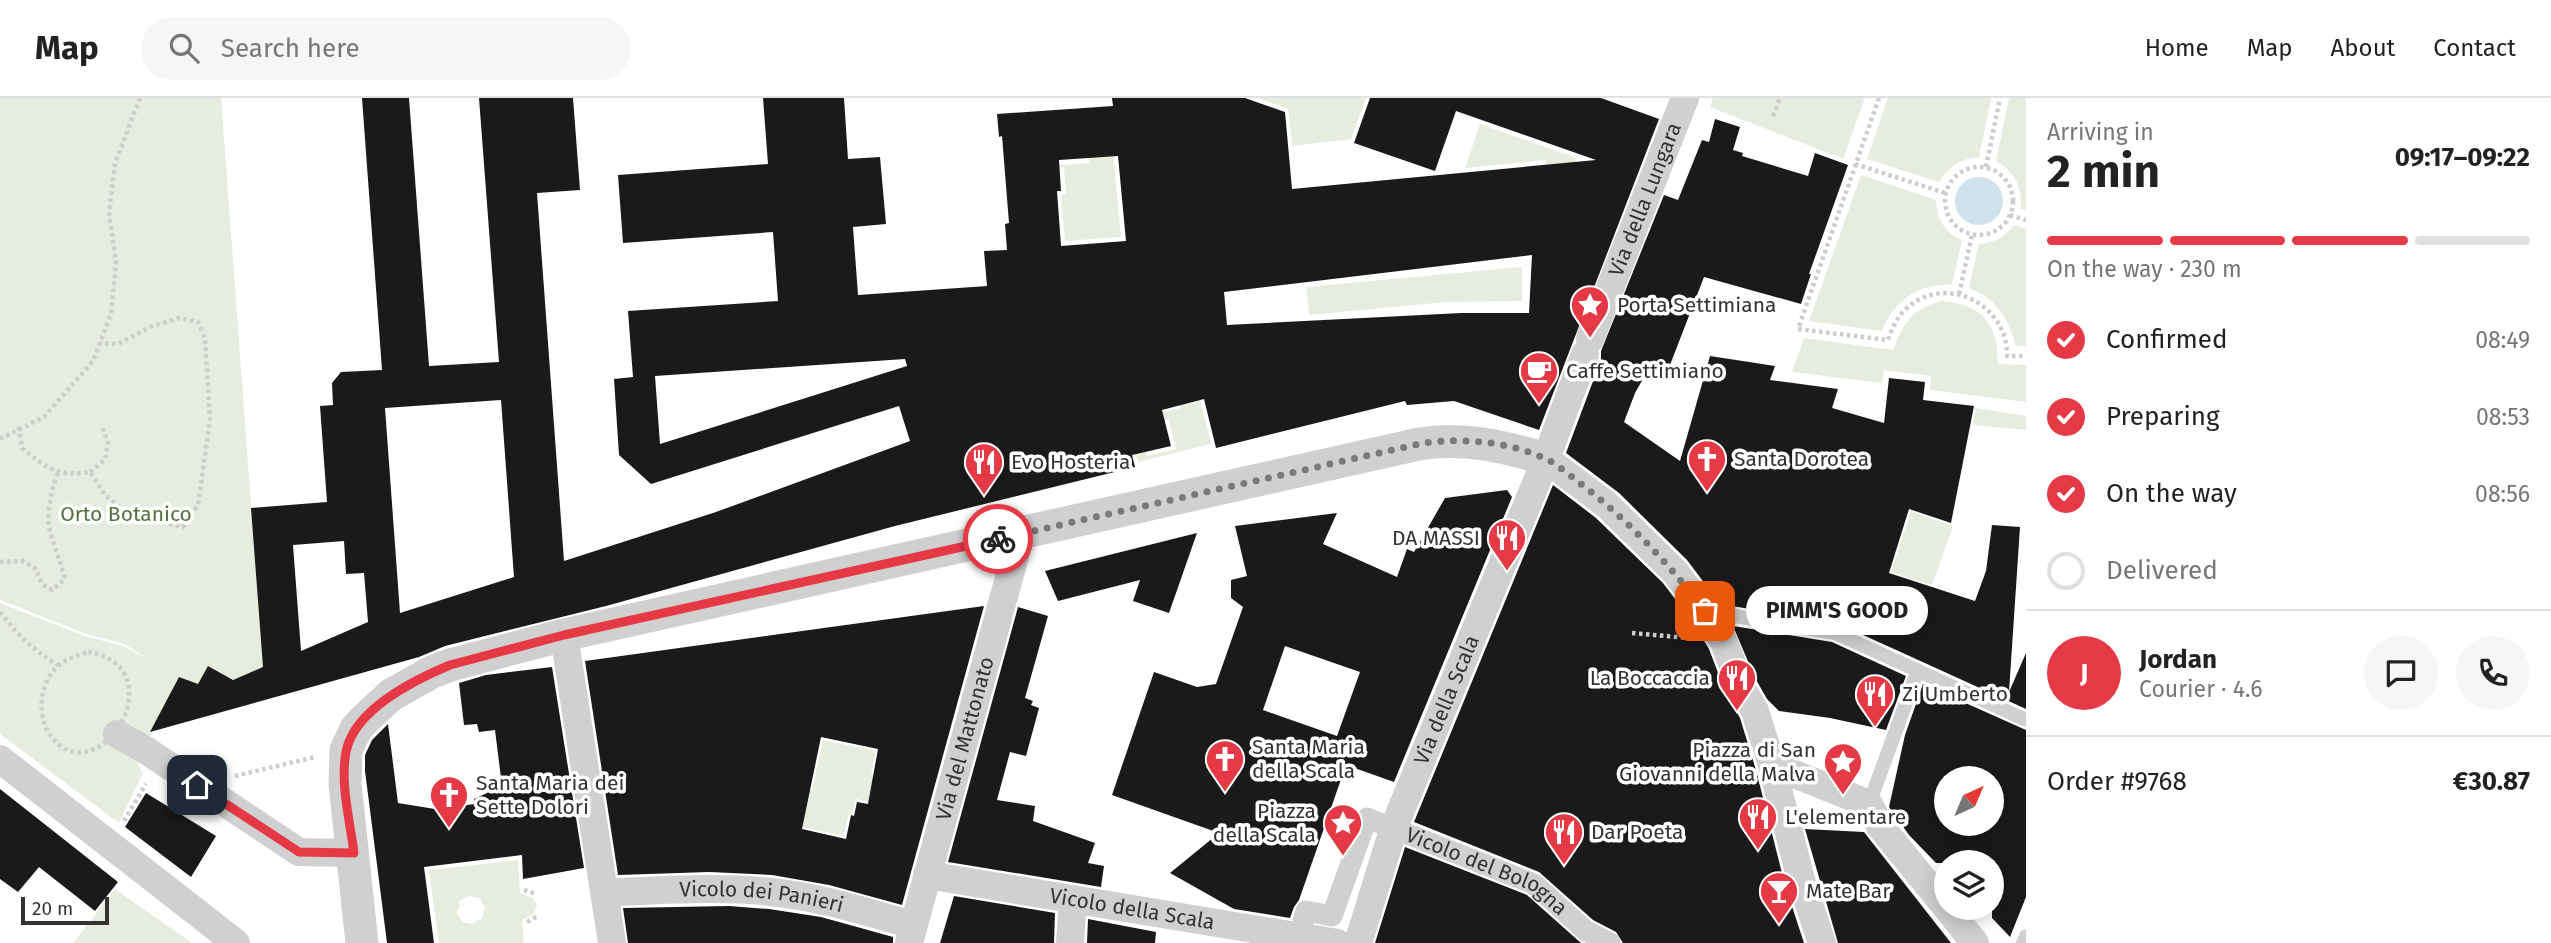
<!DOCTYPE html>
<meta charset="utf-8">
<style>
body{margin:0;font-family:"Fira Sans",sans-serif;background:#f6f6f6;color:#222;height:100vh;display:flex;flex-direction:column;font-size:26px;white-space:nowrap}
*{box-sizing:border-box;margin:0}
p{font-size:23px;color:#767676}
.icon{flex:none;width:38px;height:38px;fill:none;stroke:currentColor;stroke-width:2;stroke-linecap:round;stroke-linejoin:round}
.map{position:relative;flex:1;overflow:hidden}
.details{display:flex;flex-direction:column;background:#fff;width:525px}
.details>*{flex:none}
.needle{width:46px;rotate:44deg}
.tools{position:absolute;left:1934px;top:668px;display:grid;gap:14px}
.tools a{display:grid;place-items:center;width:70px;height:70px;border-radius:50%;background:#fff;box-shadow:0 4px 18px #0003;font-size:35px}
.scale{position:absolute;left:21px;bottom:18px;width:88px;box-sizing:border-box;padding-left:7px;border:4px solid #333;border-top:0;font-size:19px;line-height:24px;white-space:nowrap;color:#333;-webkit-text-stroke:5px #fff;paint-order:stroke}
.pin{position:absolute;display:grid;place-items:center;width:60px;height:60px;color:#fff;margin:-30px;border-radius:14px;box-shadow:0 4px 10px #0006}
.courier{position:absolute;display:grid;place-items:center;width:70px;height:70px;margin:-35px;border:5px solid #e63946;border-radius:50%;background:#fff;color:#222;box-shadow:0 2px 9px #0007}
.bubble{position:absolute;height:49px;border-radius:24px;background:#fff;box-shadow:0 4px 18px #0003;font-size:23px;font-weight:700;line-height:49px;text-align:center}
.headline em{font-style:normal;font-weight:700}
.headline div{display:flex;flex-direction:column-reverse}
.headline{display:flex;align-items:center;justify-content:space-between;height:119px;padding:0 21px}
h1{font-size:46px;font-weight:700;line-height:52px}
.bar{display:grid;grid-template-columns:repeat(4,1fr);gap:10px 7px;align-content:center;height:84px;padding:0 21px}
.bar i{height:9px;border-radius:5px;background:#e0e0e0}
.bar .active{background:#e63946}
.bar p{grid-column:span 4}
.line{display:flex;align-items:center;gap:18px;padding:0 21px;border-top:2px solid #e0e0e0}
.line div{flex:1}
.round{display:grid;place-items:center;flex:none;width:74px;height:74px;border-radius:37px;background:#f6f6f6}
ol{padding:0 21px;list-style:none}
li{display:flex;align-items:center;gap:21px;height:77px}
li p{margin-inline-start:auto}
li .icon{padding:7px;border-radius:50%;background:#e63946;color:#fff;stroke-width:4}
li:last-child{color:#767676}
li i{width:38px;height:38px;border:4px solid #e0e0e0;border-radius:50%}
header{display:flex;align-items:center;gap:42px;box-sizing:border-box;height:98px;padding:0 35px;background:#fff;border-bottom:2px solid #e0e0e0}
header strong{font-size:33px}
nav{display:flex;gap:38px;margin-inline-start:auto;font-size:24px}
.search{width:490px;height:63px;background:#f6f6f6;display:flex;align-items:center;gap:18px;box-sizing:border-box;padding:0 24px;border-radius:38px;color:#767676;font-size:26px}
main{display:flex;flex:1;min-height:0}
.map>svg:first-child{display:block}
.green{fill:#e6ecdf;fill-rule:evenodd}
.water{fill:#cfe2ee}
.building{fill:#1a1a1a;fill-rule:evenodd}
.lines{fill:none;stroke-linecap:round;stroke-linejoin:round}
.path{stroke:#cdcdcd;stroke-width:4.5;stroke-dasharray:3.5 3.5;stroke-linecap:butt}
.service{stroke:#d0d0d0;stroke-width:14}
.pedestrian{stroke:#d0d0d0;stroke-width:21}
.minor{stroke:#d0d0d0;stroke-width:28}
.tertiary{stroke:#d0d0d0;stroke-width:33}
.done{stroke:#7a7a7a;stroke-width:7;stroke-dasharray:0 12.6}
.route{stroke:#e63946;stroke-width:9}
.labels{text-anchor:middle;stroke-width:7;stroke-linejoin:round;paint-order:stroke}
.street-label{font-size:21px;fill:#333;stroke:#fff}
.poi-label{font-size:21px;fill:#333;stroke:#fff;text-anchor:start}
.park-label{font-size:21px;fill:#56703f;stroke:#fff}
</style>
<header>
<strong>Map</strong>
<div class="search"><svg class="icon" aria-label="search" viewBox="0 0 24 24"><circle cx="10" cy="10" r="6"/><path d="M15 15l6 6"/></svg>Search here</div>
<nav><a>Home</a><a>Map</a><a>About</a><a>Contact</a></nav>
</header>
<main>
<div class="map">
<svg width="2026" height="845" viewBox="0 0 2026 845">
<rect width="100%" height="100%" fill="#fff"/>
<!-- green -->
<g class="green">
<path d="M0 0H221L263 569 233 582 209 568 198 586 179 579 139 661 138 667 143 675 119 725 0 636V505L85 538 123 548 152 563 124 546 86 536 0 502Z"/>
<path d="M1258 0H1366L1351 41 1292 48 1288 11Z"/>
<path d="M1713 0H1865L1843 61 1710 9Z"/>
<path d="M1888 0H1991L1979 59C1961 60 1948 69 1939 84L1867 61Z"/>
<path d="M2009 0H2026V113L2021 111C2022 90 2016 74 1996 63Z"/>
<path d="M1109 13 1121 139 1065 143 1061 97 1066 96 1064 69H1059V67L1089 65 1085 14Z"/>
<path d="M1480 26 1577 60 1552 124 1546 62 1465 70Z"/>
<path d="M1861 77 1936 102C1936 120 1945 135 1962 142L1952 187C1920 184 1893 203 1882 233L1809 223Z"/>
<path d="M2014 127 2026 131V248H2016C2008 220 1997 201 1969 190L1979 146C1994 145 2005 139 2014 127Z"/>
<path d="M1522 169V203L1446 204 1309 217 1306 189Z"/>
<path d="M1941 203C1983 206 1998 227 1998 266L2026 267V304L1930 292 1931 278 1884 272 1882 285 1792 274 1804 240 1893 252C1905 224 1910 212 1941 203Z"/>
<path d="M1192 271 1211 346 1138 364 1135 352 1144 350 1147 358 1176 351 1169 321 1160 323 1158 315 1181 310 1172 275Z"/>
<path d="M1975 310 2026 318V332L1973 327Z"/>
<path d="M1911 413 1953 428 1932 487 1891 474Z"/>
<path d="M823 642 876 653 871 677 880 679 875 705 856 701 852 716 849 715 844 738 780 724 788 687 812 692Z"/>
<path d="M518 762 520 795 533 800 537 807 534 816 522 822 524 845H439L429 772ZM469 798 480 800 485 810 482 821 477 822 473 826 462 824 456 814 460 808 459 803Z"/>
<path d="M115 791 192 845H73Z"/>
</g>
<!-- water -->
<circle class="water" cx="1979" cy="103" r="24"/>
<!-- building -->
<g class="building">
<path d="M362 0H409L429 268 499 264 479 0H573L580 92 537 95 564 463 716 414 910 343 899 308 651 386 619 357 614 281 633 279 628 213 778 203 773 134 623 145 618 77 768 66 763 0H844L848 61 880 59 886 126 853 129 858 197 987 188 984 153 1007 152 1005 126 1009 125 1002 38 999 39 997 16 1113 8 1112 0H1245L1285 14 1292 91 1596 62 1456 13 1435 73 1354 45 1370 0H1601L1659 21 1539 332 1454 303 1407 307 1405 303 1216 350 1204 301 1162 312 1171 348 1132 357 1135 369 895 428 606 508 445 548 419 559 150 634 179 579 198 586 208 568 233 582 263 569 251 410 327 404 320 308 333 307 332 285 341 274 382 272ZM1118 58 1126 143 1061 148 1057 93H1061L1059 62ZM1532 157 1529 215H1461L1227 227 1224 194ZM905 261 907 268 660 346 655 278ZM501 302 514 479 400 515 385 310ZM344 443 346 476 364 475 368 524 301 553 293 447Z"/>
<path d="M1715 21 1740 29 1733 52 1743 55 1742 58 1808 78 1815 55 1848 67 1809 176H1811L1801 206 1704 179 1670 267 1652 265 1635 295 1624 324 1680 363 1710 258 1775 268 1770 282 1838 291 1832 310 1884 325 1889 280 1925 284 1923 302 1974 308 1951 425 1909 411 1889 475 1975 503 1986 473 1992 427 2020 429 2009 594 2026 555V611L1839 526 1720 506 1687 462 1619 395 1566 355 1601 262V253L1664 97 1678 102 1702 42 1709 44Z"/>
<path d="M1553 387 1596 420 1663 485 1691 522 1709 551 1725 593 1740 620 1756 672 1785 787 1804 845H1623L1616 834 1593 822 1539 774 1414 724Z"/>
<path d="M1507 392 1512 399 1394 684 1346 667 1299 802 1294 809 1290 820 1234 811 1170 775 1219 735 1112 697 1154 574 1197 589 1216 586 1243 509 1231 500V482L1247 478 1235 428 1337 415 1323 446 1397 479 1407 451 1414 454 1445 400ZM1285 548 1360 574 1337 638 1263 612Z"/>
<path d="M1197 435 1169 515 1133 503 1140 482 1058 503 1045 473Z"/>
<path d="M984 508 902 807 829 787 772 777 709 774 618 777 585 563ZM821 639 878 651 868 706 857 704 854 718 851 717 846 741 802 731Z"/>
<path d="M1018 509 1048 518 1025 600 1033 603 1031 607 1039 610 1026 658 1010 654 997 702 1035 708 1033 723 1095 745 1088 765 1104 768 1101 789 948 764Z"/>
<path d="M1733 528 1832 544 1906 578 1886 632 1830 620 1779 613 1767 601 1755 580Z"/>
<path d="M552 569 584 770 523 781 522 757 424 769 434 845H387L365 673V657L372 642 388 626 398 705 435 711 475 706 474 701 502 688 495 632 479 634 477 626 464 627 459 585 486 577Z"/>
<path d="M1923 586 2026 632V799L2010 839 1992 820V765H1936L1909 737 1889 709 1905 637ZM1946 681H1992V726H1946Z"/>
<path d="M0 691 118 784 95 813 39 769 18 794 0 781Z"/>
<path d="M146 695 216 738 191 779 125 729Z"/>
<path d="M1805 731 1864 734 1951 845H1838Z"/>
<path d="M1405 749 1527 797 1581 845H1375Z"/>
<path d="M954 798 1055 815 1054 845H940Z"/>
<path d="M729 808 769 811 821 819 893 839V845H628L623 810Z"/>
<path d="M1088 821 1156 834 1155 845H1087Z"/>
</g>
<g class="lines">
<!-- path -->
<g class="path">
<path d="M1879 0 1798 231 1888 242C1892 230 1897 219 1907 210 1946 175 2008 206 2007 258H2026"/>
<path d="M1773 18 1780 0"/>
<path d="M1855 66 1945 95"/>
<circle cx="1979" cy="103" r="34"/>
<path d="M1986 69 2000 0"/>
<path d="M2010 117 2026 122"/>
<path d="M1959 196 1972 137"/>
<path d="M19 329 22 350C46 370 58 379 90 374L105 397 128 416 183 429 198 407 210 321 205 240 198 224 179 220 150 229 118 246 100 245"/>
<path d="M0 341 44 319 93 263 111 216 116 165 109 115 115 65 140 0"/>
<path d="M90 374 105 362 108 344 101 327"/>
<path d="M0 464 23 463 36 471 42 486 52 492 65 481C61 466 56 453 51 437 45 419 51 392 58 375"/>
<path d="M0 514C17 536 34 553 58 567"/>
<path d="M1632 535 1688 540"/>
<path d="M88 554C176 568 103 692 55 643 35 623 38 585 59 567 68 560 78 557 88 554Z"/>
<path d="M235 678 315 659"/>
<path d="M1331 717 1343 721"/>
<path d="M124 723 146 686"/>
<path d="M524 792 536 796"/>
<path d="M527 824 538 818"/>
</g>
<!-- service -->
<g class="service">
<path d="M1705 513 1835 535 2026 622"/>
<path d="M1869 706 1918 572"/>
<path d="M2023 845 2026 838"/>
</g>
<!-- pedestrian -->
<path class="pedestrian" id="s1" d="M1299 839 1306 813 1332 818 1367 720 1534 786 1586 833 1610 845"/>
<!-- minor -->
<g class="minor">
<path id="s2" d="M1590 241 1685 0"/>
<path d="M1546 361 1607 407 1675 474 1705 513 1724 544 1740 587 1755 613 1772 667 1801 782 1822 845"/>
<path d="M564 537 612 845"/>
<path d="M117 636 144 651 299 754 354 755"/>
<path d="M0 661 236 845"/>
<path d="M1772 667 1869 706 1880 728 1946 809"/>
<path id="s3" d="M927 777 1338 845"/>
<path id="s4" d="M604 794C659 793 716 788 771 794 820 799 866 814 913 827"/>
<path d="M1947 810 1975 845"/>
<path id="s5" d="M909 845 1021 436"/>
<path d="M1070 845 1073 801"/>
<path id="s6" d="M1358 845 1394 729 1546 361 1585 256"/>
</g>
<!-- tertiary -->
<path class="tertiary" d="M362 845 345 686 346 652 356 631 364 622 391 597 432 574 450 567 564 537 1419 346C1464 339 1503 348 1546 361"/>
</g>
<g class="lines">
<!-- done -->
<path class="done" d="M998 441 1419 346C1460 339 1508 343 1546 361 1559 367 1570 378 1581 386 1628 422 1669 466 1705 513"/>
<!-- route -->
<path class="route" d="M197 687 299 754 354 755C350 723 340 686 346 654 354 612 414 582 450 567L564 537 998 441"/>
</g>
<!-- icons -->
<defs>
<g id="sight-pin" transform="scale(2.0125)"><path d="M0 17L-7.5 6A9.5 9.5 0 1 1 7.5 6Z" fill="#e63946" stroke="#fff"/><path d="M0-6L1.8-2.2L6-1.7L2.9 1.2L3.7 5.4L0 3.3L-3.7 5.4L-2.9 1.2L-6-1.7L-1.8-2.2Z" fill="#fff"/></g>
<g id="cafe-pin" transform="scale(2.0125)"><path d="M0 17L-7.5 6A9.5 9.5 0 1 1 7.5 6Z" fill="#e63946" stroke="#fff"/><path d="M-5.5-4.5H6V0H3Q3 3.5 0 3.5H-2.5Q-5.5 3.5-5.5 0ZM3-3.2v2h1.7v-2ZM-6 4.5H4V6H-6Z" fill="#fff"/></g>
<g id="church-pin" transform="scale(2.0125)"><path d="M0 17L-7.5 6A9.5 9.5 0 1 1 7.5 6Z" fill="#e63946" stroke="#fff"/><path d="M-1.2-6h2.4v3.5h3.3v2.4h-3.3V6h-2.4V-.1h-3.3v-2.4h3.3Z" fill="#fff"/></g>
<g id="restaurant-pin" transform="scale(2.0125)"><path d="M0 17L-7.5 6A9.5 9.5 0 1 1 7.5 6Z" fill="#e63946" stroke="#fff"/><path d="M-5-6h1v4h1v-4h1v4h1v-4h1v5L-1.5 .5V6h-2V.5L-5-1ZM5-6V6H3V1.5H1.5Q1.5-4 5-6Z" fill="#fff"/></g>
<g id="bar-pin" transform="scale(2.0125)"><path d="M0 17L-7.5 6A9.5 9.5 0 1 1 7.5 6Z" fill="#e63946" stroke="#fff"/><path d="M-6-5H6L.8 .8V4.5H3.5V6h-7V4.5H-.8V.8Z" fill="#fff"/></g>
</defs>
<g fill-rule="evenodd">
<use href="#sight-pin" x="1590" y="207"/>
<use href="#cafe-pin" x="1539" y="273"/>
<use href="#church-pin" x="1707" y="361"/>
<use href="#restaurant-pin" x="984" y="364"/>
<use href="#restaurant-pin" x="1507" y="440"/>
<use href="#restaurant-pin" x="1737" y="580"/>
<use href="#restaurant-pin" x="1875" y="596"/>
<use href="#church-pin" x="1225" y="661"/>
<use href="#sight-pin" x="1843" y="664"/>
<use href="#church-pin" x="449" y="697"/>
<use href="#restaurant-pin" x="1758" y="719"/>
<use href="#sight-pin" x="1343" y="725"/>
<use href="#restaurant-pin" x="1564" y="734"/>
<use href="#bar-pin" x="1779" y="793"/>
</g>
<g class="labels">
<!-- street labels -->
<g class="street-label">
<text dy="7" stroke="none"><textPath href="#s2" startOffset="150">Via della Lungara</textPath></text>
<text dy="7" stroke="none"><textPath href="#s6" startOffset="259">Via della Scala</textPath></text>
<text dy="7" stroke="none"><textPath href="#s5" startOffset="212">Via del Mattonato</textPath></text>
<text dy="7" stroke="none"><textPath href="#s1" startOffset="289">Vicolo del Bologna</textPath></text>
<text dy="7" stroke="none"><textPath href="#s4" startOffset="158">Vicolo dei Panieri</textPath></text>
<text dy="7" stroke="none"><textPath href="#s3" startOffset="208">Vicolo della Scala</textPath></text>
</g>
<!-- poi labels -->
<g class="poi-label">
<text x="1617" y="214">Porta Settimiana</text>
<text x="1566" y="280">Caffe Settimiano</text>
<text x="1734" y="368">Santa Dorotea</text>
<text x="1011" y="371">Evo Hosteria</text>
<text x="1480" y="447" text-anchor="end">DA MASSI</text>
<text x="1710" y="587" text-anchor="end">La Boccaccia</text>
<text x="1902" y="603">Zi Umberto</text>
<text x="1252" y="656">Santa Maria<tspan x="1252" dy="24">della Scala</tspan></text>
<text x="1816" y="659" text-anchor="end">Piazza di San<tspan x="1816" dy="24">Giovanni della Malva</tspan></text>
<text x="476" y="692">Santa Maria dei<tspan x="476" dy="24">Sette Dolori</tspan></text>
<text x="1316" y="720" text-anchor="end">Piazza<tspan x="1316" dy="24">della Scala</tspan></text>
<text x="1785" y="726">L'elementare</text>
<text x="1591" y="741">Dar Poeta</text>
<text x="1806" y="800">Mate Bar</text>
</g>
<!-- park labels -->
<g class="park-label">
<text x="126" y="423">Orto Botanico</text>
</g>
</g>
</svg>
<div class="tools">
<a><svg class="needle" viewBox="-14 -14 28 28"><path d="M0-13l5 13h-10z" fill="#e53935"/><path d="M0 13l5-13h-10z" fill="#767676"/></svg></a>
<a><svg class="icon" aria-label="layers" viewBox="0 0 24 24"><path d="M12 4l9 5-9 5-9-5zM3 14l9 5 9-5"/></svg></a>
</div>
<div class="scale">20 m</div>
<div class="pin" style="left:1705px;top:513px;background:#ea580c"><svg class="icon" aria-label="bag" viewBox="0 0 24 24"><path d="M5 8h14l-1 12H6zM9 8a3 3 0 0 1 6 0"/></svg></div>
<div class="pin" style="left:197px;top:687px;background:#1f2937"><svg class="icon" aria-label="home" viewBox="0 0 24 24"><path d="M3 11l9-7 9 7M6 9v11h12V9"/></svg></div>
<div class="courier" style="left:998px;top:441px"><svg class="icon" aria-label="bike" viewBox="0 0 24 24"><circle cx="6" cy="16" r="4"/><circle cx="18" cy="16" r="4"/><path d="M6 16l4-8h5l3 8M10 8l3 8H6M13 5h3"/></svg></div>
<div class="bubble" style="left:1746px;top:488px;width:182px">PIMM'S GOOD</div>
</div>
<section class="details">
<div class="headline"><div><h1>2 min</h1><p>Arriving in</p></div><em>09:17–09:22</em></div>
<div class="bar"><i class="active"></i><i class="active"></i><i class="active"></i><i></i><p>On the way · 230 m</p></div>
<ol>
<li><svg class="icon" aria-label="check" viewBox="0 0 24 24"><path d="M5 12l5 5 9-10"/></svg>Confirmed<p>08:49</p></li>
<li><svg class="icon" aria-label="check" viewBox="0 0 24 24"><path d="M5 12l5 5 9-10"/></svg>Preparing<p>08:53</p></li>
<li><svg class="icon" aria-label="check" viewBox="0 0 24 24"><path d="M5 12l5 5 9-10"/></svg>On the way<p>08:56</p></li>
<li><i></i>Delivered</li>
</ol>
<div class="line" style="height:126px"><b class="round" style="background:#e63946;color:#fff">J</b><div><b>Jordan</b><p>Courier · 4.6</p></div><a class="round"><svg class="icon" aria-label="chat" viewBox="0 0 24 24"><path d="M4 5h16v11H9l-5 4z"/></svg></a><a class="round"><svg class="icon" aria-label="phone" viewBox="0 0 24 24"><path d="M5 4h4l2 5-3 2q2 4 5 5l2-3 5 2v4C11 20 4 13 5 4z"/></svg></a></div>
<div class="line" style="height:91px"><div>Order #9768</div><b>€30.87</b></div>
</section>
</main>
